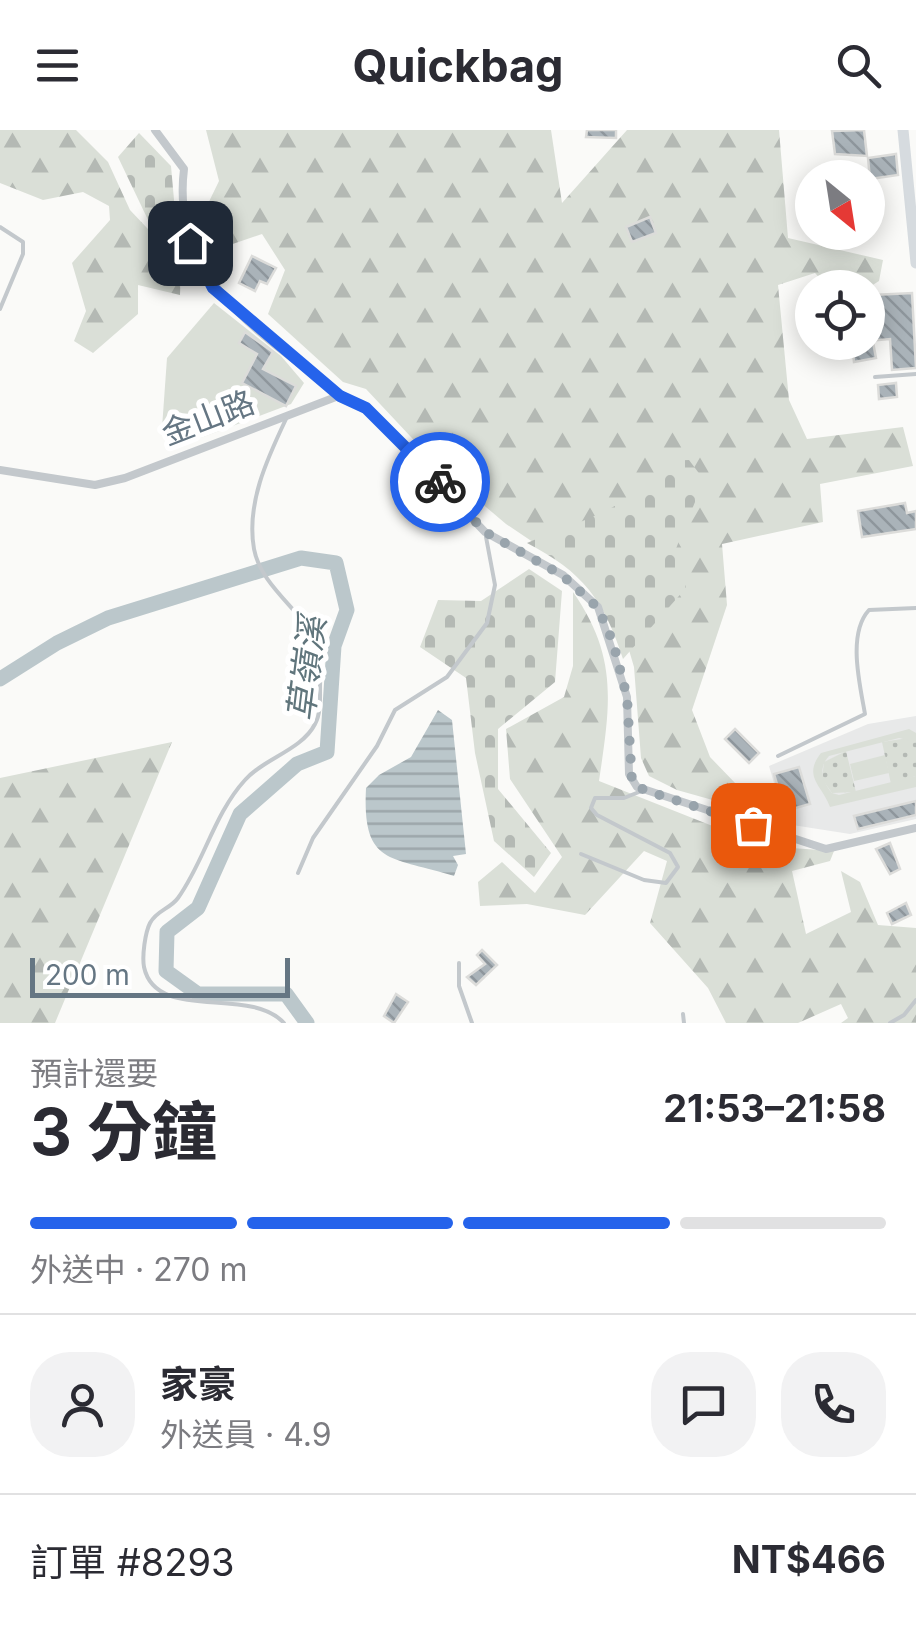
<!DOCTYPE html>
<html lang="zh-TW">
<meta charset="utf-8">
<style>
body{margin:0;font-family:Inter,"Noto Sans TC",sans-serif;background:#f2f2f3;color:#2b2b33;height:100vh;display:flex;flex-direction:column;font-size:38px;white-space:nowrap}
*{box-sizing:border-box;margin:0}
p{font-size:32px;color:#7c7c81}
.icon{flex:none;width:55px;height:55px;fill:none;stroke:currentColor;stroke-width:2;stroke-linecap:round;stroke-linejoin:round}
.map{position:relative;height:893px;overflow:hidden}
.drawer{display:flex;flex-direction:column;background:#fff;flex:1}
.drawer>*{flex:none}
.needle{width:65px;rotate:150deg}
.tools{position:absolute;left:795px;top:30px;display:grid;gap:20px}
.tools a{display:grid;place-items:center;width:90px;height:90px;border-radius:50%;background:#fff;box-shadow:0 5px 25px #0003;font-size:50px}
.scale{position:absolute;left:30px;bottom:25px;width:260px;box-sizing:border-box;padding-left:10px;border:5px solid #657683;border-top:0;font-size:28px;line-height:35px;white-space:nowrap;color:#657683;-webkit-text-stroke:8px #fff;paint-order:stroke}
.pin{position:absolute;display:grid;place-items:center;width:85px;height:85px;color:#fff;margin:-42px;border-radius:20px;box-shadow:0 5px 15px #0006}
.courier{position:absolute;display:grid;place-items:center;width:100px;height:100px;margin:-50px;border:8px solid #2563eb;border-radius:50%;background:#fff;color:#222;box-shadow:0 2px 12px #0007}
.headline em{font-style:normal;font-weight:700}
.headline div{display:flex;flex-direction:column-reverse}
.headline{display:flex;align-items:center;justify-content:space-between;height:170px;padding:0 30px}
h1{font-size:65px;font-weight:700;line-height:75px}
.bar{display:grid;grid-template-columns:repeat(4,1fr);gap:15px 10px;align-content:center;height:120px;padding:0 30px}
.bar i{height:12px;border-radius:8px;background:#e1e1e2}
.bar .current{background:#2563eb}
.bar p{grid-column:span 4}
.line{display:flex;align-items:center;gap:25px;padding:0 30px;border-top:2px solid #e1e1e2}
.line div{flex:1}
.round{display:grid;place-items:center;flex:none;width:105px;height:105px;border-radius:40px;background:#f2f2f3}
header{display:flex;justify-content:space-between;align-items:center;height:130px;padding:0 30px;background:#fff;font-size:45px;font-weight:700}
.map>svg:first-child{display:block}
.built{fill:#e8e9e9}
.grass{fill:url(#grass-dots)}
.forest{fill:url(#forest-firs)}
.cemetery{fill:url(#cemetery-stones)}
.green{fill:#dadfd7}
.water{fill:url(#water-rules)}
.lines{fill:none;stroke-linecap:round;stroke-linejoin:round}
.river{stroke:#bbc7cb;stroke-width:15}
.building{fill:url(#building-back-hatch);stroke:#dcdcda;stroke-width:2.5}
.lane{stroke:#c3c8cc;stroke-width:4}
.street{stroke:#c3c8cc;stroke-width:8}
.secondary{stroke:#d6dbdf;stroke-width:11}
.done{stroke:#99a4ac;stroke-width:10;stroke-dasharray:0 18}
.route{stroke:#2563eb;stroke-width:12}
.labels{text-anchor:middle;stroke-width:10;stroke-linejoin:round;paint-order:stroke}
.street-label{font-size:32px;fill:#657683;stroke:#fff}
.water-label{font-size:35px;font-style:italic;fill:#60757c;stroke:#fff}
</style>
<header><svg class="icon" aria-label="menu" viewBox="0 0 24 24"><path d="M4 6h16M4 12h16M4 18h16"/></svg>Quickbag<svg class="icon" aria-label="search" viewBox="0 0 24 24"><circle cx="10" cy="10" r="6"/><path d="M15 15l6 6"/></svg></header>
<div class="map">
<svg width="916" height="893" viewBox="0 0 916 893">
<defs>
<pattern id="grass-dots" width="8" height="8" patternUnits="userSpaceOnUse" patternTransform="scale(2.5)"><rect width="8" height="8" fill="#dadfd7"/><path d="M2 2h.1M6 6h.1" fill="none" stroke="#b4b9b4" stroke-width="1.8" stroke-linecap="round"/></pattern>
<pattern id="forest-firs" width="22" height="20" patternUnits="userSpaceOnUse" patternTransform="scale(2.5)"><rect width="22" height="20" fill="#dadfd7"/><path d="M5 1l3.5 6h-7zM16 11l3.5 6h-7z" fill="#b4b9b4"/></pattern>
<pattern id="cemetery-stones" width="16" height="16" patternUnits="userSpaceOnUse" patternTransform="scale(2.5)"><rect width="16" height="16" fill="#dadfd7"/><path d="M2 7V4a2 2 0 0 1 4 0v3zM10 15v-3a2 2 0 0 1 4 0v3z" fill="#b4b9b4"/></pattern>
<pattern id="water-rules" width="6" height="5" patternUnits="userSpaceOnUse" patternTransform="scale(2.5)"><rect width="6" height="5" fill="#bbc7cb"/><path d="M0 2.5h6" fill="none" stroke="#9ca6aa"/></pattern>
<pattern id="building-back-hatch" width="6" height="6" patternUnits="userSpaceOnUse" patternTransform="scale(2.5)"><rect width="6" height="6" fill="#aab3b9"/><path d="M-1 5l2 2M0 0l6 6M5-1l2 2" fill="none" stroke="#8e969c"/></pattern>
</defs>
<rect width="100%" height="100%" fill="#fafaf8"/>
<!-- built -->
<path class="built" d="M916 586V689L850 704 786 694 769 636 868 594Z"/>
<!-- grass -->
<g class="grass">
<path d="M908 608 916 612V646L891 654 882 612Z"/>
<path d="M846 621 856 662 832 663 822 649 824 632Z"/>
</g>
<!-- forest -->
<g class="forest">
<path d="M0 0H76L108 32 130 80 181 134 180 165 138 155V184L93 223 74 211 86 181 72 133 110 90 109 76 83 62 43 70 0 53Z"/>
<path d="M206 0H551L562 73 627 0H779L788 108 883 130 879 151 868 158 828 157 815 143 778 155 789 270 807 309 903 297 913 336 820 354 823 392 722 414 727 475 692 580 710 627 766 685 677 660 649 646 641 628 634 537 613 466 506 394 440 338 366 259 343 252 268 184 285 140 262 104 218 119 202 86 219 51Z"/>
<path d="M573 462C619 528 610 576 599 651L763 716 834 721 830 731 792 741 806 804 851 782 841 741 860 752 878 795 916 798V893H841L848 888 841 874 798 893H726L708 858 650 793 667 731 644 721 585 785 527 774 480 776 478 752 502 732 535 763 562 727 510 649 506 599 564 567 573 536Z"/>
<path d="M172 612 55 893H0V648Z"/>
</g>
<!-- cemetery -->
<g class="cemetery">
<path d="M139 3 171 36 178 115 149 92 118 27Z"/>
<path d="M689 330 704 350 675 421 686 458 623 529C604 470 583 442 527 413 571 394 642 376 663 331Z"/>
<path d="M529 439 562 461 555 552 498 599V659L551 723 534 747 494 711 475 623 466 548 420 517 438 470 481 471Z"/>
</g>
<!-- green -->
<g class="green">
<path d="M214 173 281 226 304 253 291 274 195 310 162 298 167 228Z"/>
<path d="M909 599 916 603V612L899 608 829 626C818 638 822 651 832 663L839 665 916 646V657L830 677C823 656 802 647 821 623Z"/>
<path d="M885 625 889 643 854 651 850 634Z"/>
</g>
<!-- water -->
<path class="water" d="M438 580 452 590 466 724 453 726 458 735 454 746C390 726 362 736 366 658L379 645 411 627Z"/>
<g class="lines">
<!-- river -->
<path class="river" d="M0 549 57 513 108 488 301 428 336 433 347 480 334 516 327 622 297 634 240 684 198 778 167 802 166 841 198 864H286L307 893"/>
</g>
<!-- building -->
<g class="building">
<path d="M587 0H616V8L586 7Z"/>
<path d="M864 0 867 26 835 24 832 1Z"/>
<path d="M896 24 898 45 870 49 868 28Z"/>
<path d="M650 87 656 103 632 112 626 97Z"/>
<path d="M252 126 276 138 267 154 260 151 255 161 239 153Z"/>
<path d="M912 163 916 238 892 240 890 209 868 211V200L875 199 873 165Z"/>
<path d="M245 202 273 222 263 239 296 256 286 276 242 253 257 224 239 213Z"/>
<path d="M863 212H873L876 228 854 232 853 223 865 221Z"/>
<path d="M896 253 897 267 879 269 878 255Z"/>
<path d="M406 332 408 360 406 368 398 369 396 333Z"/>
<path d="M905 373 907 383 916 381V399L862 407 858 381Z"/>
<path d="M735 599 759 623 749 633 725 609Z"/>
<path d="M799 637 810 674 785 681 774 644Z"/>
<path d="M916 671V685L858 699 854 686Z"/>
<path d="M890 713 900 739 890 744 876 719Z"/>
<path d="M906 773 911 785 892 794 887 783Z"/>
<path d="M482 820 497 835 476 855 467 847 485 834 477 825Z"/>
<path d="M396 864 408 872 394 893 384 886Z"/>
</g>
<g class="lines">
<!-- lane -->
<g class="lane">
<path d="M0 97 23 112V124L0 179"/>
<path d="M875 247 916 244"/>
<path d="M778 626 865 584C860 555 847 504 869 480L916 478"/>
<path d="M581 724 644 750 666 753 678 737 670 723 597 685 591 678 595 668H624L644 660"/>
<path d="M298 743 313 708 377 616 395 580 447 547 487 493 495 455 486 407"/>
<path d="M459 833V856L472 893"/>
<path d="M683 884 684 893"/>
<path d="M284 893C249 855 156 893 144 837 142 826 145 803 150 793 157 780 170 779 178 768 204 732 214 684 245 650 263 629 302 620 315 594 321 583 320 569 320 557 320 544 323 524 317 512 301 480 261 456 254 419 246 374 267 329 286 289"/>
<path d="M890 893 904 885 916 870"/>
</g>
<!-- street -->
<g class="street">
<path d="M155 0 184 39C170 150 263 205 341 265"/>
<path d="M0 340 95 355 125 348 341 265 366 278 485 402 563 445 598 477 627 567 629 644 637 657 826 719 916 698"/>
</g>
<!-- secondary -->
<path class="secondary" d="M903 0 916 133"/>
</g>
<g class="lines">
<!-- done -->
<path class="done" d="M440 352 485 402 562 445 598 478 613 512 627 567 632 652 644 660 753 695"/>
<!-- route -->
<path class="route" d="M190 113 213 158 340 266 366 278 440 352"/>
</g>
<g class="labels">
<!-- street labels -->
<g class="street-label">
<text transform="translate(208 288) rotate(-21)" y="11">金山路</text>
</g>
<!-- water labels -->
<g class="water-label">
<text transform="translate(307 539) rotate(-83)" y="12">草嶺溪</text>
</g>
</g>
</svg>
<div class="tools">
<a><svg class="needle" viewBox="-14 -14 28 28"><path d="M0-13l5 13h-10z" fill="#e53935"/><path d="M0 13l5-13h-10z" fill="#7c7c81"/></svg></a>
<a><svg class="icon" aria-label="locate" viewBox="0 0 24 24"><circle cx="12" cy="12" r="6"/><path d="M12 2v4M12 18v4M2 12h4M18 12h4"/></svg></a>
</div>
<div class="scale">200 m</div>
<div class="pin" style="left:753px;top:695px;background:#ea580c"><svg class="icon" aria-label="bag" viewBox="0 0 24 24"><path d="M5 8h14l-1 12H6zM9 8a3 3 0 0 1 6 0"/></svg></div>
<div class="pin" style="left:190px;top:113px;background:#1f2937"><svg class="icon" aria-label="home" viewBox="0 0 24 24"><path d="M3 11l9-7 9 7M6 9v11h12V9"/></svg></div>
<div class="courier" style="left:440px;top:352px"><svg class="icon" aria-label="bike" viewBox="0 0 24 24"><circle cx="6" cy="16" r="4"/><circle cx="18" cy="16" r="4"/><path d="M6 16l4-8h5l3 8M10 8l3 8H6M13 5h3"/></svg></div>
</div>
<section class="drawer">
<div class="headline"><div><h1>3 分鐘</h1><p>預計還要</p></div><em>21:53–21:58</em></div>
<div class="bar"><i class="current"></i><i class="current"></i><i class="current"></i><i></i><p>外送中 · 270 m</p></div>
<div class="line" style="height:180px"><a class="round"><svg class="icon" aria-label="person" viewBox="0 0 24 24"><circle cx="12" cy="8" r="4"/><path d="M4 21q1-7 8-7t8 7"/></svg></a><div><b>家豪</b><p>外送員 · 4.9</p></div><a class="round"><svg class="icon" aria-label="chat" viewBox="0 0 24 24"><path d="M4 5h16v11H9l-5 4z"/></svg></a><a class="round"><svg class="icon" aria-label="phone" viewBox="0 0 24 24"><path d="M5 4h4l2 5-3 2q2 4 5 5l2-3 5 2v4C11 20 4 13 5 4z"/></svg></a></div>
<div class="line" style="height:130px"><div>訂單 #8293</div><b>NT$466</b></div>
</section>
